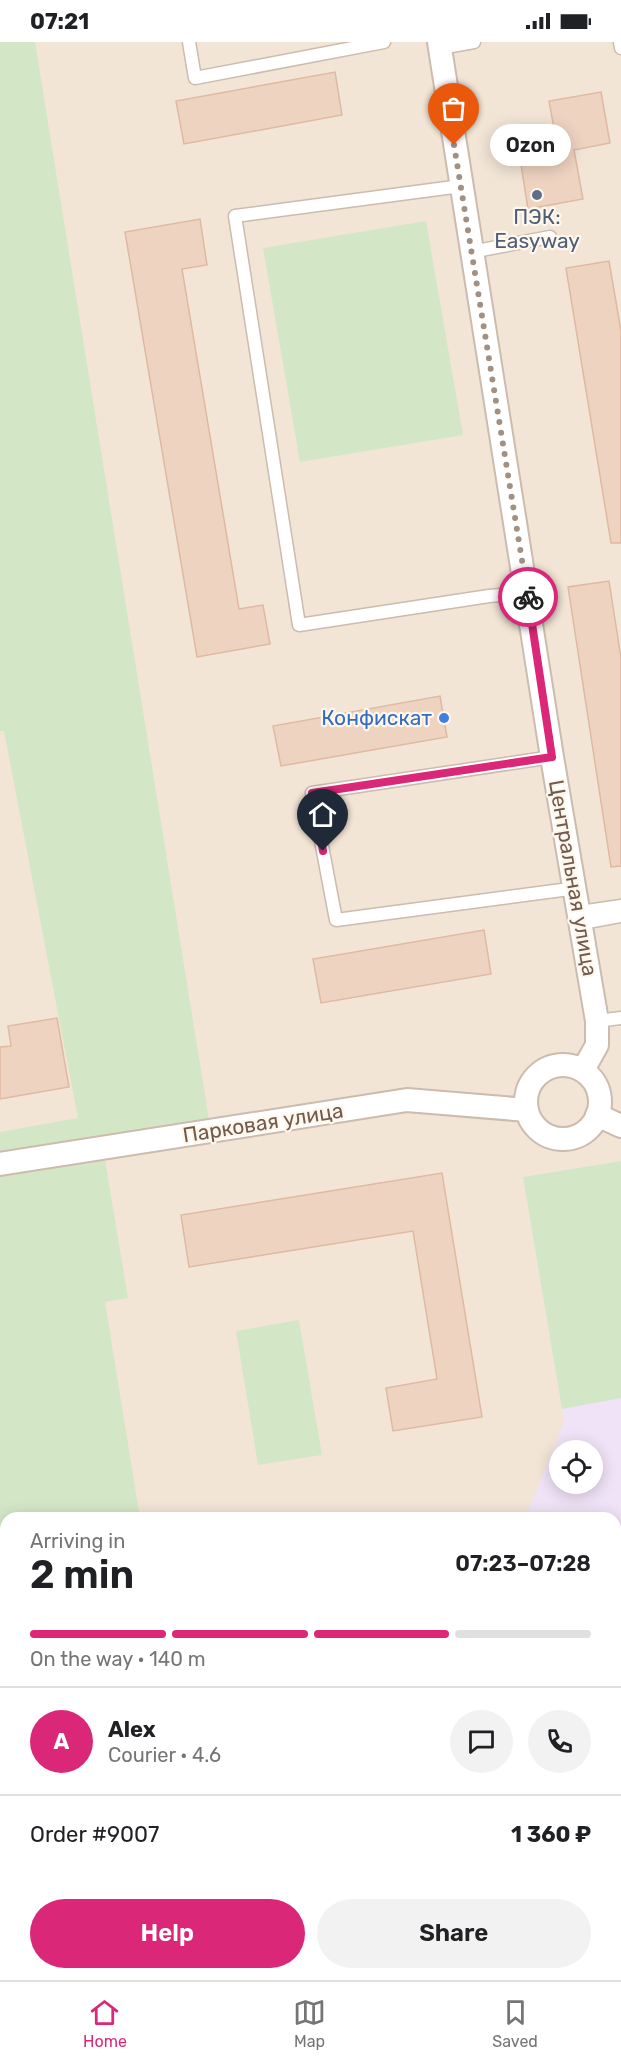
<!DOCTYPE html>
<meta charset="utf-8">
<style>
body{margin:0;font-family:Rubik,sans-serif;background:#f2f2f2;color:#202124;height:100vh;display:flex;flex-direction:column;font-size:22px;white-space:nowrap}
*{box-sizing:border-box;margin:0}
p{font-size:20px;color:#757577}
.icon{flex:none;width:33px;height:33px;fill:none;stroke:currentColor;stroke-width:2;stroke-linecap:round;stroke-linejoin:round}
.map{position:relative;flex:1;overflow:hidden}
.side{position:absolute;left:0px;top:1470px;width:621px;height:468px;display:flex;flex-direction:column;background:#fff;border-radius:18px 18px 0 0;box-shadow:0 3px 15px #0003}
.side>*{flex:none}
.fabs{position:absolute;left:549px;top:1398px;display:grid;gap:12px}
.fabs a{display:grid;place-items:center;width:54px;height:54px;border-radius:50%;background:#fff;box-shadow:0 3px 15px #0003;font-size:30px}
.pin{position:absolute;display:grid;place-items:center;width:51px;height:51px;color:#fff;margin:-62px -26px;border-radius:50% 50% 50% 0;rotate:-45deg;box-shadow:0 0 6px #0007}
.pin .icon{rotate:45deg}
.courier{position:absolute;display:grid;place-items:center;width:60px;height:60px;margin:-30px;border:4px solid #db2777;border-radius:50%;background:#fff;color:#222;box-shadow:0 2px 8px #0007}
.bubble{position:absolute;height:42px;border-radius:21px;background:#fff;box-shadow:0 3px 15px #0003;font-size:20px;font-weight:600;line-height:42px;text-align:center}
.overview em{font-style:normal;font-weight:600}
.overview div{display:flex;flex-direction:column-reverse}
.overview{display:flex;align-items:center;justify-content:space-between;height:102px;padding:0 30px}
h1{font-size:39px;font-weight:600;line-height:45px}
.bar{display:grid;grid-template-columns:repeat(4,1fr);gap:9px 6px;align-content:center;height:72px;padding:0 30px}
.bar i{height:8px;border-radius:4px;background:#e0e0e0}
.bar .active{background:#db2777}
.bar p{grid-column:span 4}
.line{display:flex;align-items:center;gap:15px;padding:0 30px;border-top:2px solid #e0e0e0}
.line div{flex:1}
.round{display:grid;place-items:center;flex:none;width:63px;height:63px;border-radius:32px;background:#f2f2f2}
.button{display:flex;gap:12px;margin-top:auto;padding:12px 30px}
.button a{flex:1;height:69px;border-radius:36px;background:#db2777;color:#fff;font-size:24px;font-weight:600;line-height:69px;text-align:center}
.button a+a{background:#f2f2f2;color:#202124}
.status{display:flex;justify-content:space-between;align-items:center;height:42px;padding:0 30px;background:#fff;direction:ltr}
.status svg{height:16px;fill:currentColor}
.tab-bar{display:flex;justify-content:space-around;align-items:center;height:84px;border-top:2px solid #e0e0e0;background:#fff;font-size:16px;color:#757577}
.tab-bar a{display:grid;justify-items:center;gap:3px}
.tab-bar .active{color:#db2777}
.map>svg:first-child{display:block}
.residential{fill:#f2e5d6;fill-rule:evenodd}
.education{fill:#f0e3f7;fill-rule:evenodd}
.green{fill:#d3e7c6}
.building{fill:#eed3c0;stroke:#dfb9a2;stroke-width:1.5}
.lines{fill:none;stroke-linecap:round;stroke-linejoin:round}
.service-casing{stroke:#ccbbae;stroke-width:15}
.minor-casing{stroke:#ccbbae;stroke-width:26}
.service{stroke:#fff;stroke-width:12}
.minor{stroke:#fff;stroke-width:22}
.done{stroke:#a29083;stroke-width:6;stroke-dasharray:0 10.8}
.route{stroke:#db2777;stroke-width:8}
.service-dot{fill:#5c6f8a;stroke:#fef7ed;stroke-width:2}
.shop-dot{fill:#3f7fe0;stroke:#fef7ed;stroke-width:2}
.labels{text-anchor:middle;stroke-width:4.5;stroke-linejoin:round;paint-order:stroke}
.service-label{font-size:21px;fill:#4e5e75;stroke:#fef7ed}
.shop-label{font-size:21px;fill:#366cbe;stroke:#fef7ed;text-anchor:end}
.street-label{font-size:21px;fill:#725a4d;stroke:#fef7ed}
</style>
<div class="status"><b>07:21</b><svg viewBox="0 0 49 12"><path d="M0 12V9h3v3zM5 12V6h3v6zM10 12V3h3v9zM15 12V0h3v12zM26 1h20v11H26zM47 4h2v5h-2z"/></svg></div>
<div class="map">
<svg width="621" height="1938" viewBox="0 0 621 1938">
<rect width="100%" height="100%" fill="#fbf3e7"/>
<!-- residential -->
<path class="residential" d="M0 0H621V1938H0ZM560 1408H592V1442H560ZM6 1476H615V1932H6Z"/>
<!-- education -->
<path class="education" d="M621 1119V1793L615 1787V1476L526 1474 564 1380 523 1135ZM560 1408H592V1442H560Z"/>
<!-- green -->
<g class="green">
<path d="M0 0H35L211 1090 0 1123V1090L78 1076 4 689H0Z"/>
<path d="M426 179 463 393 300 420 263 206Z"/>
<path d="M105 1118 128 1256 105 1260 140 1476H6V1613L0 1614V1135Z"/>
<path d="M621 1119V1356L562 1367 523 1135Z"/>
<path d="M299 1278 322 1413 258 1423 236 1289Z"/>
</g>
<!-- building -->
<g class="building">
<path d="M335 30 342 73 184 102 176 59Z"/>
<path d="M601 50 610 101 574 108 583 157 528 167 520 116 558 109 549 59Z"/>
<path d="M200 177 207 223 182 227 239 567 263 563 270 602 197 615 125 190Z"/>
<path d="M609 219 621 289V501H611L566 226Z"/>
<path d="M609 539 621 616V824L611 825 568 545Z"/>
<path d="M440 654 447 695 281 724 273 684Z"/>
<path d="M484 888 491 932 321 961 313 917Z"/>
<path d="M57 976 69 1045 0 1057V1005L11 1004 8 984Z"/>
<path d="M442 1131 482 1375 393 1389 386 1346 437 1337 413 1189 189 1225 181 1173Z"/>
</g>
<g class="lines">
<!-- service casing -->
<g class="service-casing">
<g id="service">
<path d="M189 0 195 36 384 0"/>
<path d="M620 0 621 6"/>
<path d="M440 6 474 0"/>
<path d="M461 144 235 174 299 583 489 554 527 551"/>
<path d="M471 210 550 195"/>
<path d="M552 715 312 751 336 878 577 846"/>
<path d="M580 870 621 864"/>
<path d="M582 881 621 874"/>
<path d="M597 979 621 976"/>
</g>
</g>
<!-- minor casing -->
<g class="minor-casing">
<g id="minor">
<path d="M439 0 552 715 597 979V1003L583 1028"/>
<circle cx="563" cy="1060" r="37"/>
<path d="M597 1073 621 1084"/>
<path d="M0 1122 407 1058 527 1068"/>
</g>
</g>
<!-- service -->
<use href="#service" class="service"/>
<!-- minor -->
<use href="#minor" class="minor"/>
</g>
<g class="lines">
<!-- done -->
<path class="done" d="M454 103 528 555"/>
<!-- route -->
<path class="route" d="M323 809 312 751 552 715 528 555"/>
</g>
<!-- markers -->
<circle class="service-dot" cx="537" cy="153" r="6"/>
<circle class="shop-dot" cx="444" cy="676" r="6"/>
<g class="labels">
<!-- service labels -->
<g class="service-label">
<text x="537" y="182">ПЭК:<tspan x="537" dy="24">Easyway</tspan></text>
</g>
<!-- shop labels -->
<g class="shop-label">
<text x="432" y="683">Конфискат</text>
</g>
<!-- street labels -->
<g class="street-label">
<text transform="translate(573 836) rotate(80)" y="7">Центральная улица</text>
<text transform="translate(263 1081) rotate(-9)" y="7">Парковая улица</text>
</g>
</g>
</svg>
<div class="fabs">
<a><svg class="icon" aria-label="locate" viewBox="0 0 24 24"><circle cx="12" cy="12" r="6"/><path d="M12 2v4M12 18v4M2 12h4M18 12h4"/></svg></a>
</div>
<div class="pin" style="left:454px;top:103px;background:#ea580c"><svg class="icon" aria-label="bag" viewBox="0 0 24 24"><path d="M5 8h14l-1 12H6zM9 8a3 3 0 0 1 6 0"/></svg></div>
<div class="pin" style="left:323px;top:809px;background:#1f2937"><svg class="icon" aria-label="home" viewBox="0 0 24 24"><path d="M3 11l9-7 9 7M6 9v11h12V9"/></svg></div>
<div class="courier" style="left:528px;top:555px"><svg class="icon" aria-label="bike" viewBox="0 0 24 24"><circle cx="6" cy="16" r="4"/><circle cx="18" cy="16" r="4"/><path d="M6 16l4-8h5l3 8M10 8l3 8H6M13 5h3"/></svg></div>
<div class="bubble" style="left:490px;top:82px;width:81px">Ozon</div>
<section class="side">
<div class="overview"><div><h1>2 min</h1><p>Arriving in</p></div><em>07:23–07:28</em></div>
<div class="bar"><i class="active"></i><i class="active"></i><i class="active"></i><i></i><p>On the way · 140 m</p></div>
<div class="line" style="height:108px"><b class="round" style="background:#db2777;color:#fff">A</b><div><b>Alex</b><p>Courier · 4.6</p></div><a class="round"><svg class="icon" aria-label="chat" viewBox="0 0 24 24"><path d="M4 5h16v11H9l-5 4z"/></svg></a><a class="round"><svg class="icon" aria-label="phone" viewBox="0 0 24 24"><path d="M5 4h4l2 5-3 2q2 4 5 5l2-3 5 2v4C11 20 4 13 5 4z"/></svg></a></div>
<div class="line" style="height:78px"><div>Order #9007</div><b>1 360 ₽</b></div>
<div class="button"><a>Help</a><a>Share</a></div>
</section>
</div>
<nav class="tab-bar">
<a class="active"><svg class="icon" aria-label="home" viewBox="0 0 24 24"><path d="M3 11l9-7 9 7M6 9v11h12V9"/></svg>Home</a>
<a><svg class="icon" aria-label="map" viewBox="0 0 24 24"><path d="M3 6l6-2 6 2 6-2v14l-6 2-6-2-6 2zM9 4v14M15 6v14"/></svg>Map</a>
<a><svg class="icon" aria-label="saved" viewBox="0 0 24 24"><path d="M7 4h10v16l-5-4-5 4z"/></svg>Saved</a>
</nav>
